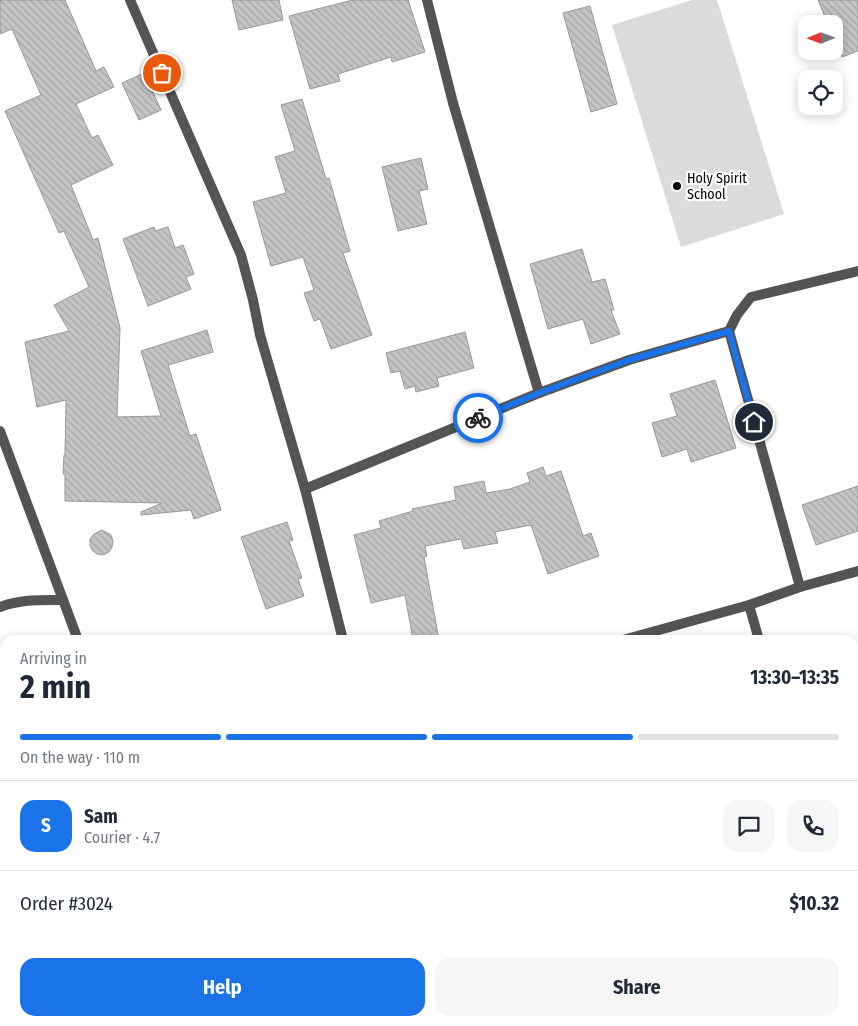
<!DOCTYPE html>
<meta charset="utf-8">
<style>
body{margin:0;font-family:"Fira Sans Condensed",sans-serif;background:#f6f6f7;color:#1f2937;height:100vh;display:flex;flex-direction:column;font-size:19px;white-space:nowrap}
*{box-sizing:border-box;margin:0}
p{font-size:16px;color:#747a83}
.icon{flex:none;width:28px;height:28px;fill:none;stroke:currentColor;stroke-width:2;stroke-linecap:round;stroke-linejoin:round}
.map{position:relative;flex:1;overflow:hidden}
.panel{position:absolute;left:0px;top:635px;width:859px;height:391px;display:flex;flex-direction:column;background:#fff;border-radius:15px 15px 0 0;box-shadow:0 2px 12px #0003}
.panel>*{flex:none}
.needle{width:32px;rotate:269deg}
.buttons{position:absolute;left:798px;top:15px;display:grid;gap:10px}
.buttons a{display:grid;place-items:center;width:45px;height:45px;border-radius:10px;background:#fff;box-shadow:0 2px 12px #0003;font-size:25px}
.pin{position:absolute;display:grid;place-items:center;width:42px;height:42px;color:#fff;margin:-21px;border:2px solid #fff;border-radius:50%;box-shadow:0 1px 5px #0007}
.courier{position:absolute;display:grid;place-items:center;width:50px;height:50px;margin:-25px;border:4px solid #1a73e8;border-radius:50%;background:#fff;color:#222;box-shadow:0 1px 6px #0007}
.headline em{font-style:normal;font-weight:700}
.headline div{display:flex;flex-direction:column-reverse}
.headline{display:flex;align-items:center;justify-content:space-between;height:85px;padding:0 20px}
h1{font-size:32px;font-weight:700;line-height:38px}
.bar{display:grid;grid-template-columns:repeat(4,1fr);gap:8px 5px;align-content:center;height:60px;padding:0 20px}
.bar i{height:6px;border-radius:4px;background:#e0e1e3}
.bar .selected{background:#1a73e8}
.bar p{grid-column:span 4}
.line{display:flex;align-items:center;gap:12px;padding:0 20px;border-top:1px solid #e0e1e3}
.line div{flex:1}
.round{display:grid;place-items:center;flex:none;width:52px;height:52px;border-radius:15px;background:#f6f6f7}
.action{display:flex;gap:10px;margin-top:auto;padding:10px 20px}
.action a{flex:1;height:58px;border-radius:15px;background:#1a73e8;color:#fff;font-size:20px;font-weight:700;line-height:58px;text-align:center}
.action a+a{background:#f6f6f7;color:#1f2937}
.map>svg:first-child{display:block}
.garden{fill:#dbdbdb}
.building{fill:url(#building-back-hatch);stroke:#989898}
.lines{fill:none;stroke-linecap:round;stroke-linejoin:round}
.minor{stroke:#545454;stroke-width:10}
.done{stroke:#595959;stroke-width:5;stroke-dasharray:0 9}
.route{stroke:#1a73e8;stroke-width:6}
.poi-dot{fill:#000;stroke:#fff;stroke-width:2}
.labels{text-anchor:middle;stroke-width:4.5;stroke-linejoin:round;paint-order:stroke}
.poi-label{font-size:14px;fill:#000;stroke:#fff;text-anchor:start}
</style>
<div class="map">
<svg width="858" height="1026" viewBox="0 0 858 1026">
<defs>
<pattern id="building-back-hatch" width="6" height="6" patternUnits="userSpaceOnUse" patternTransform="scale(1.25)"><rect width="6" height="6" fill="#c4c4c4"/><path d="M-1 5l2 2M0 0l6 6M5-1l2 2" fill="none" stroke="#a7a7a7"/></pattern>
</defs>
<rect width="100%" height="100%" fill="#fff"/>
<!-- garden -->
<path class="garden" d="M692 0H717L784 214 681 247 612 25Z"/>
<!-- building -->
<g class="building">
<path d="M0 0H65L96 71 104 67 114 87 76 104 92 138 98 135 113 165 71 185 93 240 98 238 120 328 117 417 161 416 141 351 207 330 213 352 168 365 190 436 196 434 221 510 194 519 191 510 141 515V512L162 503 65 501V474H63L64 455H65L66 400 37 407 25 342 69 331 54 305 89 287 64 231 59 233 5 111 41 95 12 29 0 34Z"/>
<path d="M232 0H279L283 20 239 30Z"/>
<path d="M353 0H408L425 52 392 62 391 57 338 74 340 81 310 89 289 16Z"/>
<path d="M818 0H858V51L842 57 834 37V24H828Z"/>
<path d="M590 6 617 104 591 112 563 13Z"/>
<path d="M144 73 161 110 139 120 122 83Z"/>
<path d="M302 99 326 179 329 178 350 251 343 253 372 335 331 349 320 319 314 321 304 293 314 290 303 257 271 266 253 202 286 193 275 157 295 151 281 105Z"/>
<path d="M421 158 428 189 419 191 427 224 398 231 382 167Z"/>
<path d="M154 227 155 231 168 227 175 248 183 245 194 274 186 277 191 289 148 306 123 239Z"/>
<path d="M582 249 592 282 605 279 614 310H611L620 334 591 344 583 319 548 329 530 264Z"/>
<path d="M465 332 474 368 437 378 439 386 416 392 415 386 405 389 400 371 391 373 386 353Z"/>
<path d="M715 380 736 448 691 462 687 449 662 457 652 423 677 416 670 394Z"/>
<path d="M543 467 546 476 561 471 583 536 591 533 599 556 548 574 531 525 495 532 498 543 464 549 461 539 425 546 427 556 424 557 439 640H413L405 595 371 603 354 535 381 528 379 521 413 511 412 509 456 500 454 487 484 481 486 493 510 489 530 482 527 473Z"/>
<path d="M858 486V531L816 545 802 505Z"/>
<path d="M287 522 293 540 289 541 302 578 298 579 304 596 266 609 241 537Z"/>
<path d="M102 530 111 535 113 541 112 547 109 552 103 555 97 554 92 550 90 545V539L94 534Z"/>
</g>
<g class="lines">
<!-- minor -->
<g class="minor">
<path d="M130 0 241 255 253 300 260 335 305 489 343 640"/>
<path d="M427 0 453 103 539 393"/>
<path d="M729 331 800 587"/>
<path d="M0 431 78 640"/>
<path d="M305 489 539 393 629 360 729 331 737 315 751 297 858 271"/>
<path d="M749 605 759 640"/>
<path d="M0 607C21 599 41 600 63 600"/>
<path d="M623 640 749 605 800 587 858 571"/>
<path d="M195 1021V1026"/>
<path d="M677 1021 679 1026"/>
<path d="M417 1026 428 1021"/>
</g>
</g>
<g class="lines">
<!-- done -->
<path class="done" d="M162 73 241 255 254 300 260 335 305 489 478 418"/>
<!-- route -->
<path class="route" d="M478 418 539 393 629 360 729 331 754 422"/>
</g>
<!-- markers -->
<circle class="poi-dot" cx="677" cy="186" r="5"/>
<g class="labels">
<!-- poi labels -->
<g class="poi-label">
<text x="687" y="183">Holy Spirit<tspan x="687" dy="16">School</tspan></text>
</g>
</g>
</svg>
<div class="buttons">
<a><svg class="needle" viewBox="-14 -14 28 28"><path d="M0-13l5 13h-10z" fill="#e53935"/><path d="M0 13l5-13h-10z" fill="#747a83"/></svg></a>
<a><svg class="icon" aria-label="locate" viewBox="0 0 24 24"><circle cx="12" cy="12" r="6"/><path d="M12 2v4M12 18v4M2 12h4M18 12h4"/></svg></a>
</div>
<div class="pin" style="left:162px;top:73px;background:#ea580c"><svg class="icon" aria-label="bag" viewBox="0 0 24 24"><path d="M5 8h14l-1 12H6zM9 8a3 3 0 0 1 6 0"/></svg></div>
<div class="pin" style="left:754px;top:422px;background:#1f2937"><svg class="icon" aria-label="home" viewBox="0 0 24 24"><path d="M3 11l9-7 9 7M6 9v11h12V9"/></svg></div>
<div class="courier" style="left:478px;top:418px"><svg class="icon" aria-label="bike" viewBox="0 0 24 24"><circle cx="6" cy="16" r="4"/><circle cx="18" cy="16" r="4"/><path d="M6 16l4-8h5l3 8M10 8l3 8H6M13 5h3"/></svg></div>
<section class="panel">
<div class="headline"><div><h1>2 min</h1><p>Arriving in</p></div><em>13:30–13:35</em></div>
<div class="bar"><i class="selected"></i><i class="selected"></i><i class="selected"></i><i></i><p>On the way · 110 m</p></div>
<div class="line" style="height:90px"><b class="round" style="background:#1a73e8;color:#fff">S</b><div><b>Sam</b><p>Courier · 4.7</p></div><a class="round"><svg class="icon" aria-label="chat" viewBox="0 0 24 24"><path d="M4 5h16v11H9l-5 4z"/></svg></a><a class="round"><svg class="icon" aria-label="phone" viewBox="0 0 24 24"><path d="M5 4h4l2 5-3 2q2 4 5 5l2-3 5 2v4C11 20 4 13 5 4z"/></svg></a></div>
<div class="line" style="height:65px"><div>Order #3024</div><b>$10.32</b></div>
<div class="action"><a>Help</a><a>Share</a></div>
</section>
</div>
